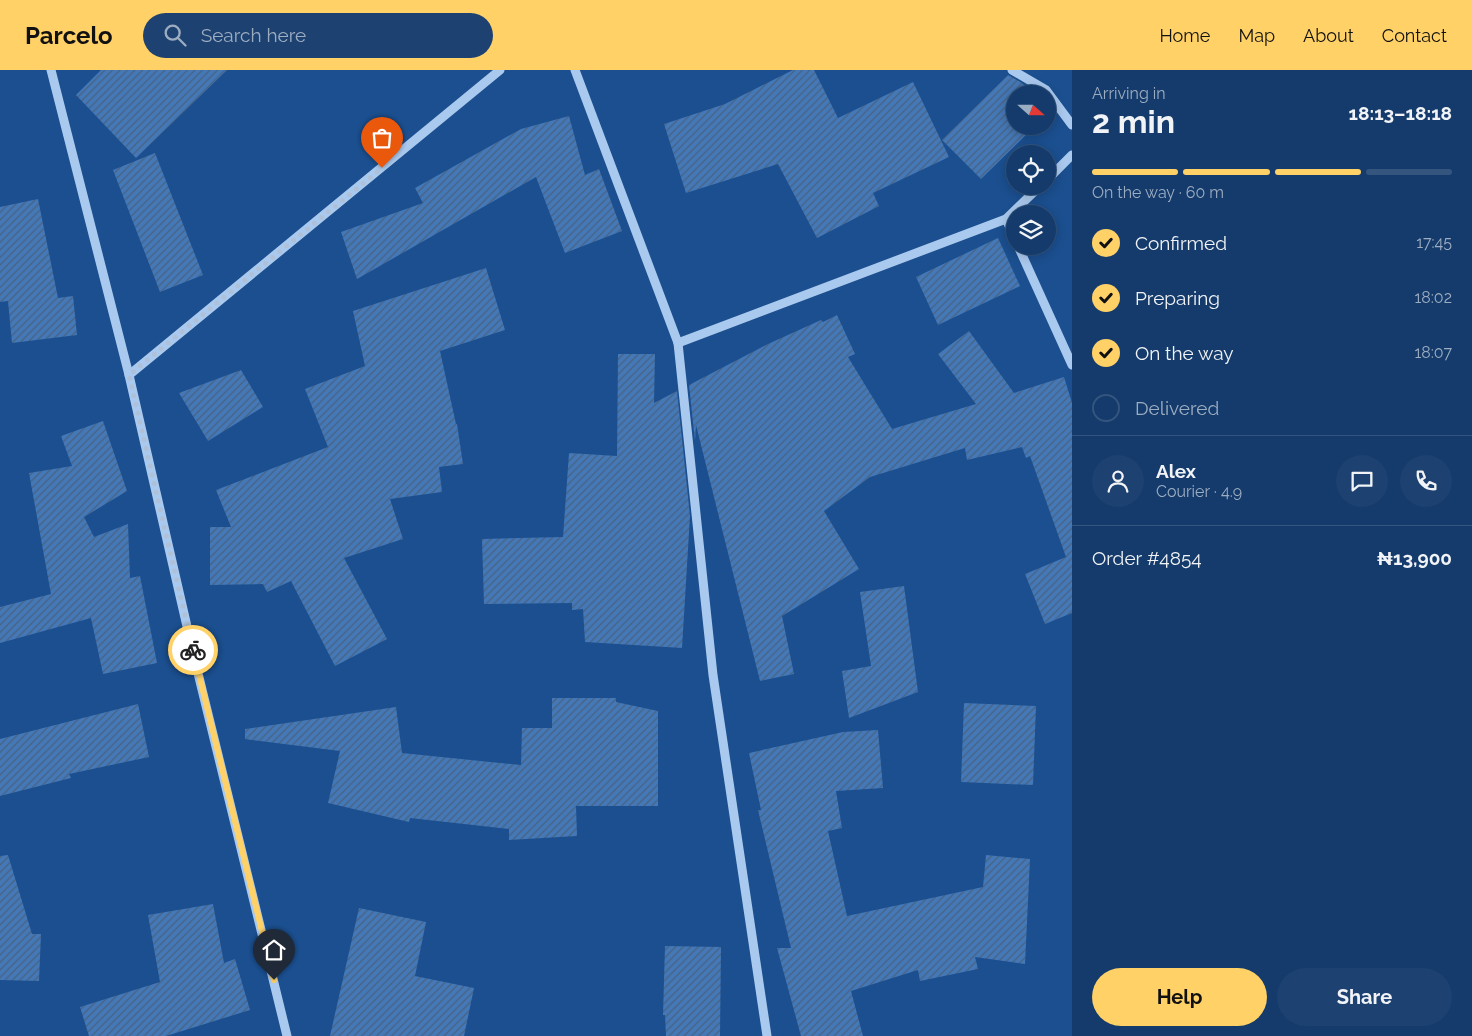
<!DOCTYPE html>
<meta charset="utf-8">
<style>
body{margin:0;font-family:Raleway,sans-serif;background:#1d4271;color:#f1f3f6;height:100vh;display:flex;flex-direction:column;font-size:19px;white-space:nowrap}
*{box-sizing:border-box;margin:0}
p{font-size:16px;color:#9dadc1}
.icon{flex:none;width:28px;height:28px;fill:none;stroke:currentColor;stroke-width:2;stroke-linecap:round;stroke-linejoin:round}
.map{position:relative;flex:1;overflow:hidden}
.details{display:flex;flex-direction:column;background:#143b6b;width:400px}
.details>*{flex:none}
.needle{width:32px;rotate:111deg}
.fabs{position:absolute;left:1006px;top:15px;display:grid;gap:10px}
.fabs a{display:grid;place-items:center;width:50px;height:50px;border-radius:50%;background:#143b6b;box-shadow:0 2px 12px #0003,0 0 0 1px #33557e;font-size:25px}
.pin{position:absolute;display:grid;place-items:center;width:42px;height:42px;color:#fff;margin:-51px -21px;border-radius:50% 50% 50% 0;rotate:-45deg;box-shadow:0 0 5px #0007}
.pin .icon{rotate:45deg}
.courier{position:absolute;display:grid;place-items:center;width:50px;height:50px;margin:-25px;border:4px solid #ffd167;border-radius:50%;background:#fff;color:#222;box-shadow:0 1px 6px #0007}
.summary em{font-style:normal;font-weight:700}
.summary div{display:flex;flex-direction:column-reverse}
.summary{display:flex;align-items:center;justify-content:space-between;height:85px;padding:0 20px}
h1{font-size:32px;font-weight:700;line-height:38px}
.bar{display:grid;grid-template-columns:repeat(4,1fr);gap:8px 5px;align-content:center;height:60px;padding:0 20px}
.bar i{height:6px;border-radius:4px;background:#33557e}
.bar .on{background:#ffd167}
.bar p{grid-column:span 4}
.line{display:flex;align-items:center;gap:12px;padding:0 20px;border-top:1px solid #33557e}
.line div{flex:1}
.round{display:grid;place-items:center;flex:none;width:52px;height:52px;border-radius:26px;background:#1d4271}
ol{padding:0 20px;list-style:none}
li{display:flex;align-items:center;gap:15px;height:55px}
li p{margin-inline-start:auto}
li .icon{padding:5px;border-radius:50%;background:#ffd167;color:#111;stroke-width:4}
li:last-child{color:#9dadc1}
li i{width:28px;height:28px;border:2px solid #33557e;border-radius:50%}
.cta{display:flex;gap:10px;margin-top:auto;padding:10px 20px}
.cta a{flex:1;height:58px;border-radius:30px;background:#ffd167;color:#111;font-size:20px;font-weight:700;line-height:58px;text-align:center}
.cta a+a{background:#1d4271;color:#f1f3f6}
header{display:flex;align-items:center;gap:30px;box-sizing:border-box;height:70px;padding:0 25px;background:#ffd167;color:#111}
header strong{font-size:24px}
nav{display:flex;gap:28px;margin-inline-start:auto;font-size:18px}
.search{width:350px;height:45px;background:#1d4271;display:flex;align-items:center;gap:12px;box-sizing:border-box;padding:0 18px;border-radius:28px;color:#9dadc1;font-size:19px}
main{display:flex;flex:1;min-height:0}
.map>svg:first-child{display:block}
.building{fill:url(#building-hatch)}
.lines{fill:none;stroke-linecap:round;stroke-linejoin:round}
.minor{stroke:#aac9ee;stroke-width:9}
.done{stroke:#afc1d8;stroke-width:5;stroke-dasharray:0 9}
.route{stroke:#ffd167;stroke-width:6}
</style>
<header>
<strong>Parcelo</strong>
<div class="search"><svg class="icon" aria-label="search" viewBox="0 0 24 24"><circle cx="10" cy="10" r="6"/><path d="M15 15l6 6"/></svg>Search here</div>
<nav><a>Home</a><a>Map</a><a>About</a><a>Contact</a></nav>
</header>
<main>
<div class="map">
<svg width="1072" height="966" viewBox="0 0 1072 966">
<defs>
<pattern id="building-hatch" width="6" height="6" patternUnits="userSpaceOnUse" patternTransform="scale(1.25)"><rect width="6" height="6" fill="#4478b7"/><path d="M-1 1l2-2M0 6l6-6M5 7l2-2" fill="none" stroke="#486282"/></pattern>
</defs>
<rect width="100%" height="100%" fill="#1b4f8f"/>
<!-- building -->
<g class="building">
<path d="M101 0H227L136 88 76 25Z"/>
<path d="M793 0H814L838 48 913 12 949 87 873 123 879 136 817 168 778 94 686 123 664 54 725 34Z"/>
<path d="M1008 5 1022 13 1032 24H1015V56H1035L981 109 942 70Z"/>
<path d="M569 46 585 105 599 99 622 161 565 183 536 107 357 209 341 162 423 133 415 118 521 59Z"/>
<path d="M155 83 203 205 160 222 113 100Z"/>
<path d="M38 129 58 228 73 226 77 265 12 273 8 231 0 232V137Z"/>
<path d="M998 168 1020 216 938 255 916 207Z"/>
<path d="M486 198 505 260 440 281 456 354H457L463 394 439 397 442 422 390 429 403 469 344 488 387 569 335 596 291 511 267 522 263 514 210 515V457H231L216 420 328 377 305 319 365 296 353 241Z"/>
<path d="M837 245 855 284 848 287 892 359 976 334 938 284 969 261 1014 323 1064 307 1072 333V543L1045 554 1025 504 1066 487 1030 386 1026 388 1022 377 967 390 965 378 870 407 824 441 859 499 782 546 794 604 760 611 696 355 695 371 689 315 768 274 821 250 823 252Z"/>
<path d="M618 284H655L654 333 677 321 690 446 682 578 585 572 583 539 572 540V533L484 534 482 469 563 467 569 383 617 386Z"/>
<path d="M241 300 263 337 208 371 179 323Z"/>
<path d="M103 351 127 421 84 447 94 467 128 454 130 508 140 506 157 593 103 604 91 548 0 573V537L51 524 29 403 72 396 61 366Z"/>
<path d="M904 516 918 622 849 648 842 601 871 596 860 522Z"/>
<path d="M552 628H616V632L658 641V736H576L577 766 509 770V759L410 748 409 752 328 733 340 681 245 669V659L396 637 402 683 521 695 522 658H552Z"/>
<path d="M964 633 1036 636 1033 715 961 712Z"/>
<path d="M138 634 149 687 69 704 71 708 0 726V669Z"/>
<path d="M878 660 883 718 836 721 842 758 828 761 847 846 983 817 986 785 1030 789 1025 894 975 887 978 899 920 911 918 900 851 921 863 966H801L777 878H791L758 740H761L749 683 843 662Z"/>
<path d="M8 785 32 864H41L39 911 0 910V786Z"/>
<path d="M213 834 224 893 235 889 250 940 166 966H89L80 937 160 912 148 845Z"/>
<path d="M359 838 426 852 415 906 474 918 464 966H330Z"/>
<path d="M665 876 721 877 720 966H666L665 945H663Z"/>
</g>
<g class="lines">
<!-- minor -->
<g class="minor">
<path d="M51 0 129 305 195 591 287 966"/>
<path d="M575 0 678 273 713 605 767 966"/>
<path d="M1012 0 1046 20 1072 55"/>
<path d="M1048 109 1072 85"/>
<path d="M1006 149 1015 169"/>
<path d="M1018 176 1072 295"/>
<path d="M678 273 1006 149 1040 116"/>
<path d="M129 305 500 0"/>
</g>
</g>
<g class="lines">
<!-- done -->
<path class="done" d="M193 580 129 305 382 98"/>
<!-- route -->
<path class="route" d="M193 580 274 910"/>
</g>
</svg>
<div class="fabs">
<a><svg class="needle" viewBox="-14 -14 28 28"><path d="M0-13l5 13h-10z" fill="#e53935"/><path d="M0 13l5-13h-10z" fill="#9dadc1"/></svg></a>
<a><svg class="icon" aria-label="locate" viewBox="0 0 24 24"><circle cx="12" cy="12" r="6"/><path d="M12 2v4M12 18v4M2 12h4M18 12h4"/></svg></a>
<a><svg class="icon" aria-label="layers" viewBox="0 0 24 24"><path d="M12 4l9 5-9 5-9-5zM3 14l9 5 9-5"/></svg></a>
</div>
<div class="pin" style="left:382px;top:98px;background:#ea580c"><svg class="icon" aria-label="bag" viewBox="0 0 24 24"><path d="M5 8h14l-1 12H6zM9 8a3 3 0 0 1 6 0"/></svg></div>
<div class="pin" style="left:274px;top:910px;background:#1f2937"><svg class="icon" aria-label="home" viewBox="0 0 24 24"><path d="M3 11l9-7 9 7M6 9v11h12V9"/></svg></div>
<div class="courier" style="left:193px;top:580px"><svg class="icon" aria-label="bike" viewBox="0 0 24 24"><circle cx="6" cy="16" r="4"/><circle cx="18" cy="16" r="4"/><path d="M6 16l4-8h5l3 8M10 8l3 8H6M13 5h3"/></svg></div>
</div>
<section class="details">
<div class="summary"><div><h1>2 min</h1><p>Arriving in</p></div><em>18:13–18:18</em></div>
<div class="bar"><i class="on"></i><i class="on"></i><i class="on"></i><i></i><p>On the way · 60 m</p></div>
<ol>
<li><svg class="icon" aria-label="check" viewBox="0 0 24 24"><path d="M5 12l5 5 9-10"/></svg>Confirmed<p>17:45</p></li>
<li><svg class="icon" aria-label="check" viewBox="0 0 24 24"><path d="M5 12l5 5 9-10"/></svg>Preparing<p>18:02</p></li>
<li><svg class="icon" aria-label="check" viewBox="0 0 24 24"><path d="M5 12l5 5 9-10"/></svg>On the way<p>18:07</p></li>
<li><i></i>Delivered</li>
</ol>
<div class="line" style="height:90px"><a class="round"><svg class="icon" aria-label="person" viewBox="0 0 24 24"><circle cx="12" cy="8" r="4"/><path d="M4 21q1-7 8-7t8 7"/></svg></a><div><b>Alex</b><p>Courier · 4.9</p></div><a class="round"><svg class="icon" aria-label="chat" viewBox="0 0 24 24"><path d="M4 5h16v11H9l-5 4z"/></svg></a><a class="round"><svg class="icon" aria-label="phone" viewBox="0 0 24 24"><path d="M5 4h4l2 5-3 2q2 4 5 5l2-3 5 2v4C11 20 4 13 5 4z"/></svg></a></div>
<div class="line" style="height:65px"><div>Order #4854</div><b>₦13,900</b></div>
<div class="cta"><a>Help</a><a>Share</a></div>
</section>
</main>
